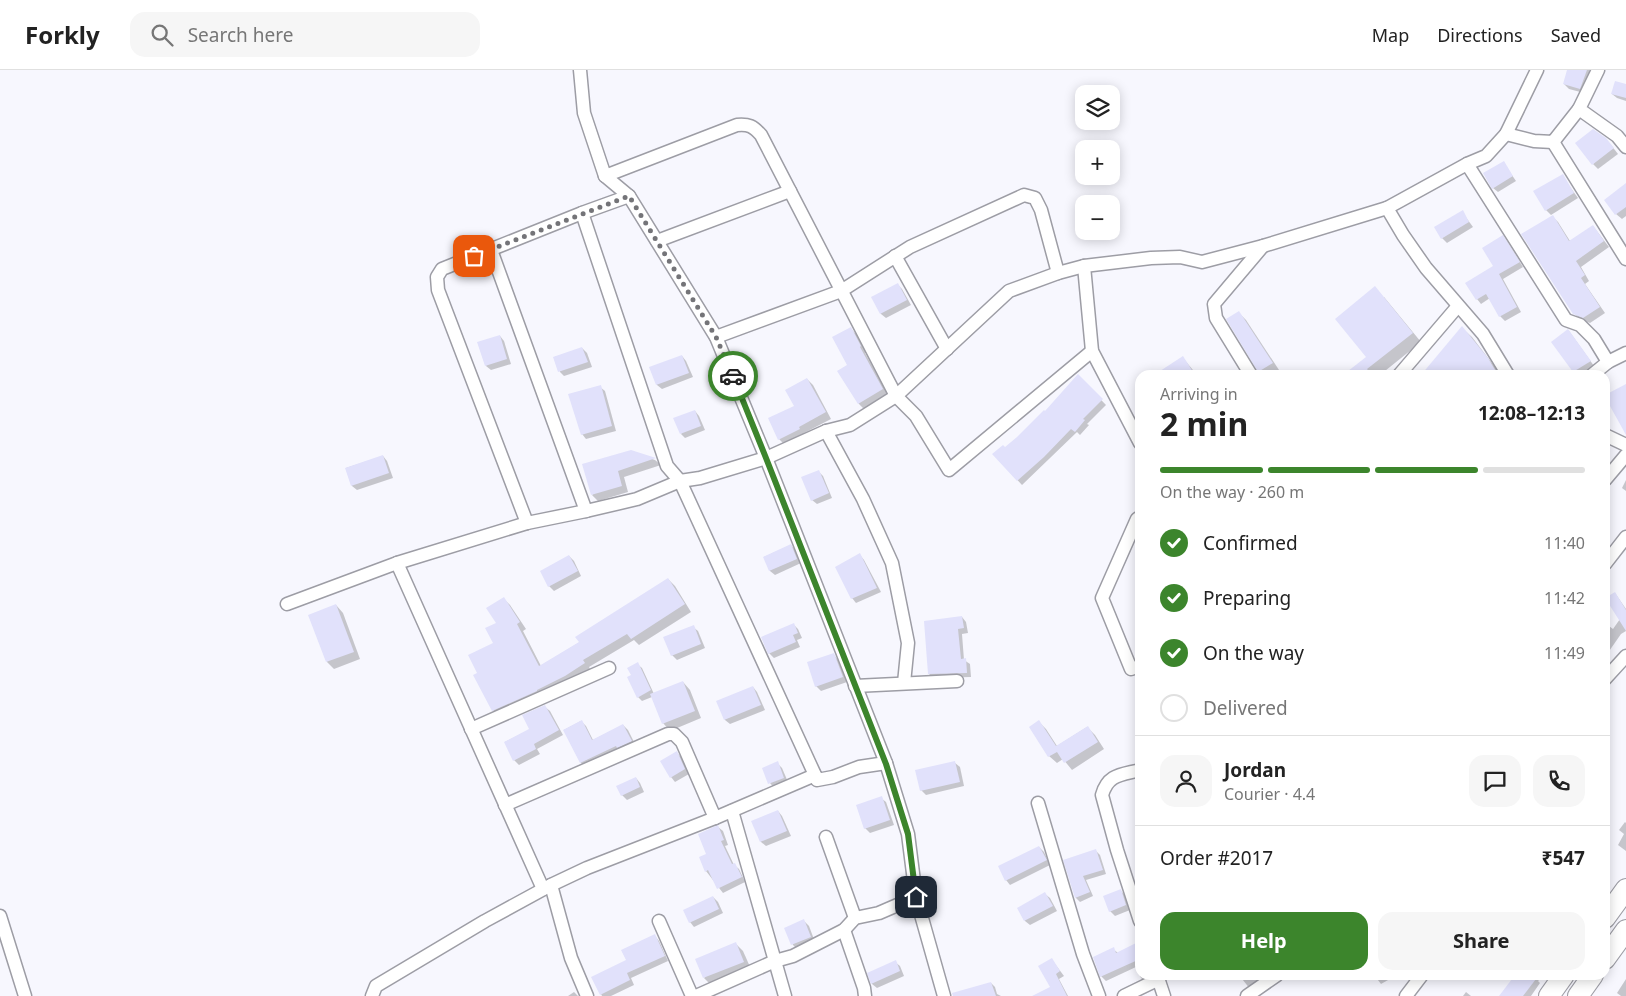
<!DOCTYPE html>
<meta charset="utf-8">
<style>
body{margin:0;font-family:"Noto Sans",sans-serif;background:#f6f6f6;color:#222;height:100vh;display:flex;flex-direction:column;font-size:19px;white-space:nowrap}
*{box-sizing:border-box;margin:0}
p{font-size:16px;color:#767676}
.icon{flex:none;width:28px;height:28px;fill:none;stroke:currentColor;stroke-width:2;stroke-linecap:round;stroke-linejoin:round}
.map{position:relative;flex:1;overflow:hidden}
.side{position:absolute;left:1135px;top:300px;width:475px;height:610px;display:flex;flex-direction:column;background:#fff;border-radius:15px;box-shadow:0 2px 12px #0003}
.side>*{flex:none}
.fabs{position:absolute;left:1075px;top:15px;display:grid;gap:10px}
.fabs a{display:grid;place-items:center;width:45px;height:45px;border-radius:10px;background:#fff;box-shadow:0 2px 12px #0003;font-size:25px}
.pin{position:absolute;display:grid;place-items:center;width:42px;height:42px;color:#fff;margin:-21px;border-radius:10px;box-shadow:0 2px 8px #0006}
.courier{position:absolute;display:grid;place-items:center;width:50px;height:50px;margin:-25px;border:4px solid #3c852c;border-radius:50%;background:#fff;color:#222;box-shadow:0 1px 6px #0007}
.overview em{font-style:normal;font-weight:700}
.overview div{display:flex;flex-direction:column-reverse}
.overview{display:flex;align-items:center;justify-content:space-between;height:85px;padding:0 25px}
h1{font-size:32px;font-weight:700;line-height:38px}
.bar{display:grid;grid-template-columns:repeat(4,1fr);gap:8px 5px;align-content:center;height:60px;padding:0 25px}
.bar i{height:6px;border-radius:4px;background:#e0e0e0}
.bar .selected{background:#3c852c}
.bar p{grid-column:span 4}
.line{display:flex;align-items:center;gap:12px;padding:0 25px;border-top:1px solid #e0e0e0}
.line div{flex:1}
.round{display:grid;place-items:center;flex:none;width:52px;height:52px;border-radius:15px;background:#f6f6f6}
ol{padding:0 25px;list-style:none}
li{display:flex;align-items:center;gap:15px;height:55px}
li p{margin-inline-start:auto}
li .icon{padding:5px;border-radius:50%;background:#3c852c;color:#fff;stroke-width:4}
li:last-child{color:#767676}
li i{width:28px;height:28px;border:2px solid #e0e0e0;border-radius:50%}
.action{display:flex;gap:10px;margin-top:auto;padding:10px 25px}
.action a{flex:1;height:58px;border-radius:15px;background:#3c852c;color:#fff;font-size:20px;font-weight:700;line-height:58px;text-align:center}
.action a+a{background:#f6f6f6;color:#222}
header{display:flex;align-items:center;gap:30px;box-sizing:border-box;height:70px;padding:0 25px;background:#fff;border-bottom:1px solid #e0e0e0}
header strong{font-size:24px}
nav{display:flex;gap:28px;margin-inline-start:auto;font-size:18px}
.search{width:350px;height:45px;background:#f6f6f6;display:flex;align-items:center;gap:12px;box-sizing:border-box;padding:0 18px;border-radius:15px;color:#767676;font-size:19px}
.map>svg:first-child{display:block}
.shadow{fill:#0003}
.building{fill:#e1e1fb}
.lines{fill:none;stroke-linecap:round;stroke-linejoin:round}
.minor-casing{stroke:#9d9da5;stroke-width:15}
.primary-casing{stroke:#9d9da5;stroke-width:22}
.minor{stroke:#fff;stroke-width:12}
.primary{stroke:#fff;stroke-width:20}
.done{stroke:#747478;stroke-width:5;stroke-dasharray:0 9}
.route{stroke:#3c852c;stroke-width:6}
</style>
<header>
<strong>Forkly</strong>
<div class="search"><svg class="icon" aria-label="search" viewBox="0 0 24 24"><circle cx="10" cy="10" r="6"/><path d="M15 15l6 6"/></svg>Search here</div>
<nav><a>Map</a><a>Directions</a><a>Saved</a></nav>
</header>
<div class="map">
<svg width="1626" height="926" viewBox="0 0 1626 926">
<rect width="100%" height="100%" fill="#f7f7fe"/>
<!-- shadow -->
<g class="shadow">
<path d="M1568 0H1589L1592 2 1584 23 1569 19 1564 14Z"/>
<path d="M1626 15V31L1617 28 1612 24Z"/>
<path d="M1611 75 1618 84 1598 99 1593 94Z"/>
<path d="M1503 92 1516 111 1498 122 1493 118Z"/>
<path d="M1562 106 1578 128 1551 145 1546 140Z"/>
<path d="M1626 114V146L1622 149 1616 144Z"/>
<path d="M1462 142 1473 157 1447 173 1442 168Z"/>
<path d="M1553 147 1558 152 1570 171 1593 156 1609 177 1581 197 1589 211 1585 214 1605 243 1590 253 1580 249 1574 243Z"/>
<path d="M1507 172 1523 197 1503 209 1521 242 1505 251 1500 246 1490 228 1481 234 1477 229Z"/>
<path d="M898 215 902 219 911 235 886 248 881 244 873 227Z"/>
<path d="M1384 227 1421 272 1380 305H1345L1368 287Z"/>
<path d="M1239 243 1246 250 1279 300 1272 305H1263L1259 301 1228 250Z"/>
<path d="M1462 258 1472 267 1501 305H1423Z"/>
<path d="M851 259 857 265 867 283H865L889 326 865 340 859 334 839 301 848 296Z"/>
<path d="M1569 261 1594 296 1580 305 1574 301 1553 272Z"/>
<path d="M500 266 504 271 511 294 491 300 486 296Z"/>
<path d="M582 278 587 283 592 297 564 306 560 302 555 287Z"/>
<path d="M682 286 686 291 693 307 662 319 657 315 651 298Z"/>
<path d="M1183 288 1197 305H1156Z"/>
<path d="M1078 306 1106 335 1087 354 1089 355 1080 365 1077 362 1022 415 994 385 1005 379 1045 343Z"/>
<path d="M807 309 813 315 831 349 804 363 806 365 785 375 779 369Z"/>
<path d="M600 317 605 321 616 361 586 369 582 364Z"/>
<path d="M695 341 699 346 705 360 685 368 681 364Z"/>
<path d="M631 382 655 390 661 395 624 407 628 422 598 431 592 425Z"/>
<path d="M383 386 387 391 393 408 357 420 352 416 346 398Z"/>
<path d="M818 401 823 406 832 428 817 434 812 430Z"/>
<path d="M1626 410V421L1622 418Z"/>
<path d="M791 475 795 480 801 493 775 505 770 501 764 487Z"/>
<path d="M860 485 864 490 881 522 856 533 852 528Z"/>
<path d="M569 486 574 491 581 506 554 521 549 516Z"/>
<path d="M668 509 675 516 691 542 639 575 634 570 589 597 591 601 500 647 493 640 479 603 495 574 497 553 504 529 510 535 526 559 523 561 541 596 580 572Z"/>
<path d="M1615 523 1626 539V561L1621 564 1605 587V553L1613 559 1620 549Z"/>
<path d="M336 535 343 543 360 589 334 599 327 592Z"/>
<path d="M962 547 966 552 968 563 962 564 964 590 970 594 971 607 933 608 929 604Z"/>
<path d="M793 554 798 559 802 568 797 570 800 577 774 588 769 583Z"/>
<path d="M693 557 698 561 705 578 677 590 672 585Z"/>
<path d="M834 585 838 590 847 612 821 621 816 616Z"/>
<path d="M637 594 642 598 654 624 683 612 690 620 701 648 670 661 663 653 652 627 642 631 638 627 633 606Z"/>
<path d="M753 617 757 622 765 640 730 654 725 650 718 632Z"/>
<path d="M545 637 550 641 563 665 537 679 540 684 519 695 514 690 505 672 531 659Z"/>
<path d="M581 651 586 656 593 670 623 655 628 660 636 676 586 697 581 693 564 660Z"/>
<path d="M1039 652 1046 659 1057 676 1087 657 1095 665 1104 679 1072 700 1063 689 1057 693 1049 686 1031 657Z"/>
<path d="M677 683 682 688 689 704 675 712 671 707Z"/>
<path d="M777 693 782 698 788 712 774 718 770 713Z"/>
<path d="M955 693 960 697 964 716 926 725 921 720Z"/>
<path d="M636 708 640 713 644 722 627 730 622 725Z"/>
<path d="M881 728 886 732 894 755 870 763 865 758Z"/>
<path d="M778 741 782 746 791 766 766 776 761 772 753 752Z"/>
<path d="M1625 752 1626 753V781L1618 775 1624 764 1619 760Z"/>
<path d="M718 757 723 761 728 775 725 776 734 795 739 799 745 812 723 823 706 801 708 785Z"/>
<path d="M1039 777 1044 782 1050 795 1010 815 1006 810Z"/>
<path d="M1096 781 1100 785 1106 804 1086 810 1093 826 1080 832 1076 828 1065 791Z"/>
<path d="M1121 821 1125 825 1130 840 1115 846 1110 841Z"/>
<path d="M1045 824 1050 828 1057 841 1030 855 1025 851 1019 838Z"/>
<path d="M713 827 718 832 723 843 694 857 690 852Z"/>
<path d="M804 851 809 856 815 872 797 879 793 875 786 859Z"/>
<path d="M655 866 659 871 668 891 631 908 634 915 611 926H602L601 924 628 891Z"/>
<path d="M1140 872V905H1155L1146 913 1141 908 1136 897 1106 911 1101 906 1113 879 1118 883Z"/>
<path d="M736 874 743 881 751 899 711 915 704 908Z"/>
<path d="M1052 890 1064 906 1059 909 1068 926H1046L1052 917Z"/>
<path d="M895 892 900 896 904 906 877 918 872 914 869 904Z"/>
<path d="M1239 905H1261L1264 910 1250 919Z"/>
<path d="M1374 905H1397L1381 914Z"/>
<path d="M1516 905H1544L1538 911 1540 913 1531 926H1500Z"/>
<path d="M1626 909V926H1621L1617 923Z"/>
<path d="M991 913 995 917 997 924 1001 926H976Z"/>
<path d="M574 922 578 926H568Z"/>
<path d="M1466 922 1471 926H1463Z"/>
</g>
<!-- building -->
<g class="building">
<path d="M1567 0H1587L1580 19 1563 14Z"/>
<path d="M1615 11 1626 14V28L1611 24Z"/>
<path d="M1593 59 1606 68 1614 78 1592 95 1575 73Z"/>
<path d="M1504 91 1513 106 1492 119 1483 103Z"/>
<path d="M1563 104 1574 123 1545 141 1533 121Z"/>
<path d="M1626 113V137L1615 145 1604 130Z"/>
<path d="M1463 140 1469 152 1441 169 1434 157Z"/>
<path d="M1553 145 1569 171 1593 155 1604 171 1576 191 1585 205 1581 208 1600 237 1583 248 1573 244 1521 164Z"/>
<path d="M1503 165 1520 192 1499 204 1517 237 1499 247 1486 224 1476 230 1465 213 1493 196 1482 178Z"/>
<path d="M898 213 907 230 880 244 871 227Z"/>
<path d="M1375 216 1413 263 1367 299 1372 305H1343L1366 287 1335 249Z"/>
<path d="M1239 241 1273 293 1258 302 1226 249Z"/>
<path d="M1462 256 1488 288 1498 305H1421Z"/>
<path d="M851 257 861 276 860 277 883 319 858 334 837 301 847 295 832 267Z"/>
<path d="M1568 259 1591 291 1573 302 1551 272Z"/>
<path d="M500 265 507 289 485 296 477 272Z"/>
<path d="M582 277 588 292 558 302 553 287Z"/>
<path d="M682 285 689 303 656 315 649 297Z"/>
<path d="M1183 286 1195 305H1154Z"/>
<path d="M1078 304 1103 329 1083 349 1085 350 1075 362 1071 359 1044 387 1017 411 992 384 1003 375 1005 377 1017 367 1044 340 1045 341Z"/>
<path d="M807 308 826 342 799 357 800 359 778 370 768 348 794 336 785 320Z"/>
<path d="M1626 314V365L1605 327V325Z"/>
<path d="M601 315 612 356 581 365 568 324Z"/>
<path d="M695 340 701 356 680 364 673 348Z"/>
<path d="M631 380 656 388 618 401 622 416 591 425 582 394Z"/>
<path d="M383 385 389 403 351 416 345 398Z"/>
<path d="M819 400 829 423 811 431 801 407Z"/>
<path d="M791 474 797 489 769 501 763 487Z"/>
<path d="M860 483 877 518 851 529 835 497Z"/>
<path d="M569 485 578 501 548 517 540 501Z"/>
<path d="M668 508 685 534 631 569 627 564 583 590 585 593 565 606 537 620V621L492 641 473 605 477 603 468 585 493 573 485 558 496 553 486 538 504 527 520 552 517 554 539 596 579 572 575 567Z"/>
<path d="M1615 522 1626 540V561L1605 528Z"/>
<path d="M336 534 354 582 326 592 308 545Z"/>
<path d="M962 546 964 558 958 559 961 589 966 588 967 603 928 604 924 551Z"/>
<path d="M794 553 798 563 793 565 796 572 768 584 761 567Z"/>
<path d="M694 555 701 574 671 586 663 567Z"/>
<path d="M834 583 843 607 815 617 807 592Z"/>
<path d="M638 592 651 620 637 628 627 607 631 605 627 598Z"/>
<path d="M683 611 695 641 662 654 650 624Z"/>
<path d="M753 616 761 635 724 650 716 631Z"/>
<path d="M545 635 559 660 534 674 536 679 513 691 504 672 529 659 522 645Z"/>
<path d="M582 650 592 670 623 654 632 671 617 678 616 676 580 693 563 660Z"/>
<path d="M1039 650 1056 676 1088 656 1098 672 1064 693 1057 682 1048 687 1029 657Z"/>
<path d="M677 681 685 699 670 708 660 691Z"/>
<path d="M778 691 784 708 768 714 762 698Z"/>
<path d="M955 691 960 712 920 721 915 700Z"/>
<path d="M636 707 640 717 621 726 616 716Z"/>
<path d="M882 726 890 750 864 759 856 735Z"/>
<path d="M778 740 787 761 760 772 751 751Z"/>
<path d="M718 755 724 770 721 771 732 794 735 793 742 807 717 819 708 800 705 802 699 787 706 784 698 764Z"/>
<path d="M1039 776 1047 790 1005 811 998 796Z"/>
<path d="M1096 779 1103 800 1083 806 1090 822 1075 828 1063 790Z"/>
<path d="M1121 819 1126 835 1109 842 1103 826Z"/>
<path d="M1045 822 1053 836 1024 851 1017 838Z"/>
<path d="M713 826 719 839 689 853 683 840Z"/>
<path d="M804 849 811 867 791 875 784 858Z"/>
<path d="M655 864 665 886 627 903 630 910 600 925 591 907 626 890 621 880Z"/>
<path d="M1140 871V889L1100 907 1093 887 1114 877 1116 883Z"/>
<path d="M736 872 744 892 703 908 695 889Z"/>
<path d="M1052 888 1060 901 1056 904 1067 926H1032L1050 917 1038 896Z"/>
<path d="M896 890 900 901 871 914 867 903Z"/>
<path d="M1515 905H1539L1523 926H1499Z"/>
<path d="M991 912 996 926H953L952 923Z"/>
</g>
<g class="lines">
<!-- minor casing -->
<g class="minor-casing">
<g id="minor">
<path d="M580 0 584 43 605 106 629 126 716 267 766 388 886 693 908 764 916 827 944 926"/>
<path d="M1598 0 1579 39 1617 66 1626 77"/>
<path d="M1506 64 1534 71 1553 72 1579 39"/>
<path d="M1553 72 1626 189"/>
<path d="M1467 94 1566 250 1580 255 1594 269 1608 292"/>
<path d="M605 106 737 55C749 54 753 56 761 65L896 326 916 346 949 400 1092 281"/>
<path d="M582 143 667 396 680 411 815 705"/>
<path d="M657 171 790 121"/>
<path d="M491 180 586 441"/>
<path d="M895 186 947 279"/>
<path d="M1084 196 1092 281 1140 373"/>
<path d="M716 267 841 221 910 177 1024 125 1035 128 1041 140 1058 203"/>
<path d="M1251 305 1216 248 1214 234 1263 176"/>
<path d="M1399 305 1458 236"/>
<path d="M1508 305 1483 264 1426 198 1403 165 1387 138 1467 94 1486 86 1506 64 1537 0"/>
<path d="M1592 305 1608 292 1626 283"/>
<path d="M826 361 863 429 892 493 908 573 904 613"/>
<path d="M1605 365 1626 375"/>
<path d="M1605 410 1626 385"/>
<path d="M1140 447 1137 449 1102 528 1131 599 1140 596"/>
<path d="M527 453 438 220 437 207 442 199 582 143 629 126"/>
<path d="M397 493 543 819"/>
<path d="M1605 494 1626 467"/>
<path d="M287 534 397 493 527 453 586 441 637 429 680 411 700 408 766 388 826 361 850 355 896 326 1009 221 1058 203 1084 196 1151 188 1180 187 1202 192 1263 176 1387 138"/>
<path d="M1605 609 1626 586"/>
<path d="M855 616 957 611"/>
<path d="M471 659 609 598"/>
<path d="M1140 700C1121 705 1108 704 1102 725L1117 780 1140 851"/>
<path d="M1038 733 1083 884 1099 926"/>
<path d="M505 735 668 664H674L682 672 715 748"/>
<path d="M732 741 785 926"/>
<path d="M826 767 855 848"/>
<path d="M551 815 571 888 587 926"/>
<path d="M0 846 25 926"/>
<path d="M659 851 692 926"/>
<path d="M844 860 864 918 865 926"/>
<path d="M1157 905 1164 926"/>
<path d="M372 926 376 916 485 851 551 815 587 798 715 748 815 705 817 710 833 707 859 697 886 693"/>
<path d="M696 926 775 891 793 886 844 860 855 848 879 843 916 827"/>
<path d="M1124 926 1159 909"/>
<path d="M1247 926 1277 905"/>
<path d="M1406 926 1422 905"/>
</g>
</g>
<!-- primary casing -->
<g class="primary-casing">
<g id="primary">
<path d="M1605 848 1626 819"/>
<path d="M1605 889 1626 860"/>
<path d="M1549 926 1564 905"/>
<path d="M1578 926 1593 905"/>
</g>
</g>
<!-- minor -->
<use href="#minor" class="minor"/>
<!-- primary -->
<use href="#primary" class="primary"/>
</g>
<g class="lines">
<!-- done -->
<path class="done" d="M474 186 629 126 716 267 733 306"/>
<!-- route -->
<path class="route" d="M733 306 766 388 886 694 908 764 916 827"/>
</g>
</svg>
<div class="fabs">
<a><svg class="icon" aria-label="layers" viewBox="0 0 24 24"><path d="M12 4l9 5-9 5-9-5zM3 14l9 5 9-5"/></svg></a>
<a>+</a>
<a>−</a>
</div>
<div class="pin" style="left:474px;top:186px;background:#ea580c"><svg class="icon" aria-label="bag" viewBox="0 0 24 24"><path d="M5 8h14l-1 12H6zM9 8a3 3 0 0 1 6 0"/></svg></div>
<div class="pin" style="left:916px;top:827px;background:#1f2937"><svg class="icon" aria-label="home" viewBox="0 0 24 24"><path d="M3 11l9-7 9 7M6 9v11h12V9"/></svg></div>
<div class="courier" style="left:733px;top:306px"><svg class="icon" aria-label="car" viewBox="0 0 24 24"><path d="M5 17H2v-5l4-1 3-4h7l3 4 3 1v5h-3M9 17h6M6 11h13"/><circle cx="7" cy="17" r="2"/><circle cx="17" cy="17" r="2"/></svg></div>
<section class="side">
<div class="overview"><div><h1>2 min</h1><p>Arriving in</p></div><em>12:08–12:13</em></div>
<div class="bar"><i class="selected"></i><i class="selected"></i><i class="selected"></i><i></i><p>On the way · 260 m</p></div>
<ol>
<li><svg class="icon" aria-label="check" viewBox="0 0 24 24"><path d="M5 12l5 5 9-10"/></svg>Confirmed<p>11:40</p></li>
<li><svg class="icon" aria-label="check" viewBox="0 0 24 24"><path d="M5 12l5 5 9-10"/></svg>Preparing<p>11:42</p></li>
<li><svg class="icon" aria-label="check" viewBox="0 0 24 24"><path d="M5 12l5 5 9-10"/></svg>On the way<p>11:49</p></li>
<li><i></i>Delivered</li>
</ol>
<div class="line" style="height:90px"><a class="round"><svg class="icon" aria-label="person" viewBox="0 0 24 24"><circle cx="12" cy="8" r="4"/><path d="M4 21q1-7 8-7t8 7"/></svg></a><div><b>Jordan</b><p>Courier · 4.4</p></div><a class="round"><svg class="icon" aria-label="chat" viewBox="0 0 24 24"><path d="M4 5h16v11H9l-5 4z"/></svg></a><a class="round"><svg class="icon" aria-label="phone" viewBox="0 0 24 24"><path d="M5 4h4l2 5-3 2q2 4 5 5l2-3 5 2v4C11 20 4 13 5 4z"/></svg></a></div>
<div class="line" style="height:65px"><div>Order #2017</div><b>₹547</b></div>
<div class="action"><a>Help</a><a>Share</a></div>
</section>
</div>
